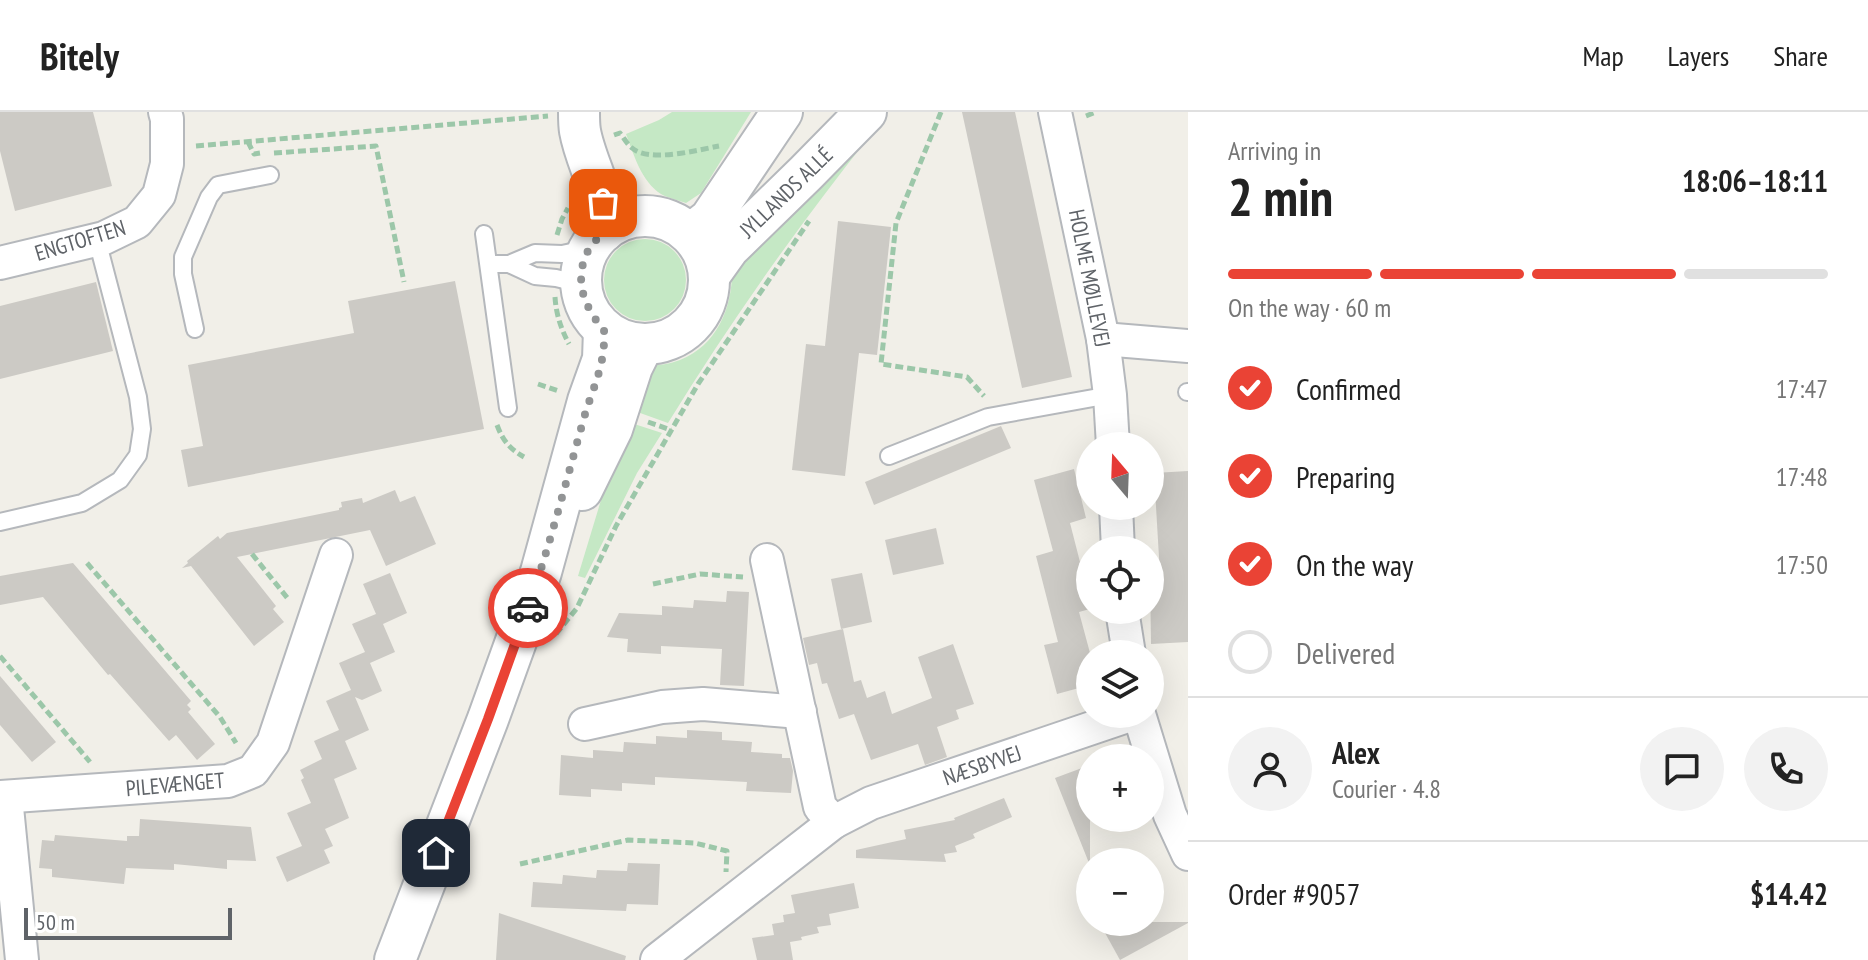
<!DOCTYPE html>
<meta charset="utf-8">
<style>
body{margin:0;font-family:"PT Sans Narrow",sans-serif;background:#f2f2f2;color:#222;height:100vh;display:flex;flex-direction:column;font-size:30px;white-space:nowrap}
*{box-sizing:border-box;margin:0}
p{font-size:26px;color:#767676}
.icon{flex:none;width:44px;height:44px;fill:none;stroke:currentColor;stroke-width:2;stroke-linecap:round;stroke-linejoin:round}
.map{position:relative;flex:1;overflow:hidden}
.side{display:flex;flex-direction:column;background:#fff;width:680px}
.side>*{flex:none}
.needle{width:52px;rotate:341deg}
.tools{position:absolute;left:1076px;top:320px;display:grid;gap:16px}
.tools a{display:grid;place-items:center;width:88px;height:88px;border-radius:50%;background:#fff;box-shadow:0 8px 32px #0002;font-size:40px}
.scale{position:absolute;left:24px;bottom:20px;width:208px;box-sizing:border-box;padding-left:8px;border:4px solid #5f6368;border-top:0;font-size:22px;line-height:28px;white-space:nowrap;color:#5f6368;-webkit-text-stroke:6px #fff;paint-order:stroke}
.pin{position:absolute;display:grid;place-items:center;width:68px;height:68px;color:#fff;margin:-34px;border-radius:16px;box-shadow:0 4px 12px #0006}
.courier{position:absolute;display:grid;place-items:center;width:80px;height:80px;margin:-40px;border:6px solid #ea4335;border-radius:50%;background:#fff;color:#222;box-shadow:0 2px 10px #0007}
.summary em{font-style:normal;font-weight:600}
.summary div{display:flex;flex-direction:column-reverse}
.summary{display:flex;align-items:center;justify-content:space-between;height:136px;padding:0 40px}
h1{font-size:52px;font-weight:600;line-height:60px}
.bar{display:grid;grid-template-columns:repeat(4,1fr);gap:12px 8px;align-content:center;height:96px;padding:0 40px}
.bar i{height:10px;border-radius:6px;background:#e0e0e0}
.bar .active{background:#ea4335}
.bar p{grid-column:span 4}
.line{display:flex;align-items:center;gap:20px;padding:0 40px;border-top:2px solid #e0e0e0}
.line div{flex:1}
.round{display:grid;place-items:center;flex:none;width:84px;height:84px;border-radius:42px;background:#f2f2f2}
ol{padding:0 40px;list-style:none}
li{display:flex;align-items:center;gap:24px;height:88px}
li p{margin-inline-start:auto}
li .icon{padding:8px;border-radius:50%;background:#ea4335;color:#fff;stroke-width:4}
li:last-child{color:#767676}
li i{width:44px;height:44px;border:4px solid #e0e0e0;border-radius:50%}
header{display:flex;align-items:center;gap:48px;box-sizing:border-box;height:112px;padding:0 40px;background:#fff;border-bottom:2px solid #e0e0e0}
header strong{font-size:38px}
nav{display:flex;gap:44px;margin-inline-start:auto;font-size:28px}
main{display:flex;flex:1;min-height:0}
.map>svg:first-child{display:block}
.green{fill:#c5e8c5}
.building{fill:#cccac5}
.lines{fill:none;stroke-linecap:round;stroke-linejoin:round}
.service-casing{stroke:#b5b8bc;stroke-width:20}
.minor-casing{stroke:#b5b8bc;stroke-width:36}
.tertiary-casing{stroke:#b5b8bc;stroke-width:44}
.path{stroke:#9cc7a9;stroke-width:5;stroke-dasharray:8 4;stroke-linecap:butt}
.service{stroke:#fff;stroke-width:16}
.minor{stroke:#fff;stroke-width:32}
.tertiary{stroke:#fff;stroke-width:40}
.done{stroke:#929495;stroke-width:8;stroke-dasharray:0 14.4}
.route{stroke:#ea4335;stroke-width:10}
.labels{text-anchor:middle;stroke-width:6;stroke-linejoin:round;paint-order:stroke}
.street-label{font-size:22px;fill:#5f6368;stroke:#fff}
</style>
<header>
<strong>Bitely</strong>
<nav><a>Map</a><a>Layers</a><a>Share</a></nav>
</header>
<main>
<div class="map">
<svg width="1188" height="848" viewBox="0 0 1188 848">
<rect width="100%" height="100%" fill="#f1efe8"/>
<!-- green -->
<g class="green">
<path d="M672 0H751L701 81 686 91C678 88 668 86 661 82 641 69 634 43 626 22L659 8Z"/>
<path d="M869 25C796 117 730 210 668 311L629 297 649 254C659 253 670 252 680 248 718 233 733 194 732 156Z"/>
<circle cx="645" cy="168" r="41"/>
<path d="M625 309 662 321 637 361 585 466 578 464Z"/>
</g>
<!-- building -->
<g class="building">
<path d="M0 0H93L112 74 15 99 0 39Z"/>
<path d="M962 0H1015L1072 265 1022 276Z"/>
<path d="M838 109 891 115 877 243 859 241 845 364 792 358 806 232 825 234Z"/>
<path d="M455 169 484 317 188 375 181 338 203 334 188 253 354 221 348 189Z"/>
<path d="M96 170 113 239 0 267V194Z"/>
<path d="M1001 314 1011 336 874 393 865 370Z"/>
<path d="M1074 357 1086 406 1070 411 1090 489V497L1079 500 1090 541V573L1057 582 1044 533 1058 530 1036 444 1053 439 1034 368Z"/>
<path d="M1188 359V530L1151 532 1150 462H1160L1154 361Z"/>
<path d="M395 378 400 390 415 384 436 432 386 454 370 418 237 445 276 494 273 497 284 510 254 534 191 454 182 456 188 451 187 449 218 424 220 427 227 421 339 398V396L342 395 341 390 362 386 363 391Z"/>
<path d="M936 416 944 452 893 463 885 428Z"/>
<path d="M73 451 191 589 187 593 191 597 188 600 215 632 197 648 176 623 169 629 110 562 108 563 43 485 0 493V464Z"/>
<path d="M390 461 407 501 383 512 395 540 370 551 382 579 362 588 355 585 369 618 345 629 357 657 334 667 349 706 325 717 333 734 324 738 330 751 287 770 276 745 302 734 287 701 311 691 301 668 304 666 300 658 322 647 314 629 339 618 326 589 351 578 339 551 365 540 352 512 376 502 363 472Z"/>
<path d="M862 461 872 510 841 517 831 467Z"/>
<path d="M727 479 749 480 744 574 720 573 722 537 661 534V542L627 540 628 527 607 525 619 501 662 503V494L693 496 694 488 726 490Z"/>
<path d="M843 517 854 570 861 568 867 586 885 579 892 602 932 586 918 545 953 532 974 592 956 598 959 607 937 615 947 645 925 653 918 632 871 648 854 602 839 607 827 571 822 572 817 551 809 553 803 526Z"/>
<path d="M0 564 56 630 32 650 0 613Z"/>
<path d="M687 618 722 620V628L752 630 751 640 782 642V646H790L793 659 791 681 746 679 747 670 655 665V673L622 671V679L591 677V685L559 683 561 643 593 646V638L623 640 624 630 656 632V624L687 626Z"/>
<path d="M1090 653V751H1089L1055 666Z"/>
<path d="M1004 686 1012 705 973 722 975 726 955 734 957 740 944 742 946 750 856 746V738L906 727 904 718 955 708 954 706Z"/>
<path d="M140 707 251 715 256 749 227 748V757L174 752V758L126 756 124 772 52 765V757L39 756 42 728 54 729 55 723 127 729V724H139Z"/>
<path d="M628 751 660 752 658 793 627 792 626 799 531 795 533 770 562 772 563 763 596 766 597 758 627 759Z"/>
<path d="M854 771 859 796 829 802 831 813 817 815 819 821 801 825 802 828 790 830 793 848H757L752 826 774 823 772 812 784 810 783 803 795 801 791 783Z"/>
<path d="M499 801 626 844 625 848H496Z"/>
<path d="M1099 810H1188V811L1120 848Z"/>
</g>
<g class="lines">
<!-- service casing -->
<g class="service-casing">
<g id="service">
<path d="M484 122 508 296"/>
<path d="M489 152H509L535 141 562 142 590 136"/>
<path d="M509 152 535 164 556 166 581 172"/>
<path d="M195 217 183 162V145L209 85 218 73 270 63"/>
<path d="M1187 280H1188"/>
<path d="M889 344 988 305 1110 283"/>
<path d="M0 410 82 391 120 368 138 343 142 317 138 285 97 128"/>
</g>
</g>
<!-- minor casing -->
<g class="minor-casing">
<g id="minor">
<path d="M1055 0 1103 227 1110 283 1113 334"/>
<path d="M0 151 104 126 137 110 159 83 167 52V7L165 0"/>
<path d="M1103 227 1188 234"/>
<path d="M1116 394 1118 438"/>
<path d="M767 448 820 695 834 710"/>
<path d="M1122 498 1129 542"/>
<path d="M1139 602 1170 703 1188 742"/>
<path d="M585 612 662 595 703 592 800 600"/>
<path d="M0 685 228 669 253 659 273 631 336 443"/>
<path d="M6 685 22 848"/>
<path d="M657 848 834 710 871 691 1133 602"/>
</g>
</g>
<!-- tertiary casing -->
<g class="tertiary-casing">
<g id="tertiary">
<path d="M579 0C579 6 579 13 580 19 586 53 608 84 604 119"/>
<circle cx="645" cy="168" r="64"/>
<path d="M687 119 696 118 710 107 782 0"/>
<path d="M709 164 729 136 806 61 866 0"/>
<path d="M582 378 612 317 632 255 643 233"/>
<path d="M395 848 488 607 541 460 588 289 603 247 604 218"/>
</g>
</g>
<!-- path -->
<g class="path">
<path d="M941 0 896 111 881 252 967 265 984 284"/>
<path d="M1086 4 1096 0"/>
<path d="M614 23 620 21C624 26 627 32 632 36 649 51 698 38 719 34"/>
<path d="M248 30 254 42 260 41"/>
<path d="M196 34 548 4"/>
<path d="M274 41 376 34 404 170"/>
<path d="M557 123 562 107 568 96"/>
<path d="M555 185C556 202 561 217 569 232"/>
<path d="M538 272 559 279"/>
<path d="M648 310 671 318"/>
<path d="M497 313C503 329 510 337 524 345"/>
<path d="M252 442 289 488"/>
<path d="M87 451 220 605 236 631"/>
<path d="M653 472 700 462 743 465"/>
<path d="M556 522 577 496 616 414 698 272 809 109"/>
<path d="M0 544 90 650"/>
<path d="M520 752 628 728 695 731 727 739 726 760"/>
</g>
<!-- service -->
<use href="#service" class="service"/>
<!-- minor -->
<use href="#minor" class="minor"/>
<!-- tertiary -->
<use href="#tertiary" class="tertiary"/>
</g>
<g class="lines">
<!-- done -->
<path class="done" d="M528 496C549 436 565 374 582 313 591 278 606 255 604 218 583 194 573 166 589 137 592 131 598 127 601 122 607 113 605 101 603 91"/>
<!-- route -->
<path class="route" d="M436 741 488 607 528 496"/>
</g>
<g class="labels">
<!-- street labels -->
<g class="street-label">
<text transform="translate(786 80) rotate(-44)" y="8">JYLLANDS ALLÉ</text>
<text transform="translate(80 128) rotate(-17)" y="8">ENGTOFTEN</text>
<text transform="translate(1090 166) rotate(79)" y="8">HOLME MØLLEVEJ</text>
<text transform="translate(982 653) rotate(-19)" y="8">NÆSBYVEJ</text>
<text transform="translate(175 672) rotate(-5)" y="8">PILEVÆNGET</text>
</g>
</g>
</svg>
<div class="tools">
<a><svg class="needle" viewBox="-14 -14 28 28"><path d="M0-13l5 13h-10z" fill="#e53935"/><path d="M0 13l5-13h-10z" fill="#767676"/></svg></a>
<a><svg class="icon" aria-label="locate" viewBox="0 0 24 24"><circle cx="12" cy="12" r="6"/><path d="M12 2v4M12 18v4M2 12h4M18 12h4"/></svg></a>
<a><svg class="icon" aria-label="layers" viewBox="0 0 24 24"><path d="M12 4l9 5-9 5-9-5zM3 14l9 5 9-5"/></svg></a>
<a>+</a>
<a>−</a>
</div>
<div class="scale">50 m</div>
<div class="pin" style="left:603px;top:91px;background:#ea580c"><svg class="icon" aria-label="bag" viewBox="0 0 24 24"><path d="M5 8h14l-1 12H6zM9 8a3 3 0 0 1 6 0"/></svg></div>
<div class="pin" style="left:436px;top:741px;background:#1f2937"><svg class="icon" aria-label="home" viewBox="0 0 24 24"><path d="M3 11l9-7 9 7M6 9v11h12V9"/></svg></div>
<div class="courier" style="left:528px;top:496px"><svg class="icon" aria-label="car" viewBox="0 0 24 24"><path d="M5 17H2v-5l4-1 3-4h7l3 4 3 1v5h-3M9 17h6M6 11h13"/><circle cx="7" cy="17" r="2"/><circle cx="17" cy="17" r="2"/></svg></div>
</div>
<section class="side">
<div class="summary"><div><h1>2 min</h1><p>Arriving in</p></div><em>18:06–18:11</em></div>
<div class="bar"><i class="active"></i><i class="active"></i><i class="active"></i><i></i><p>On the way · 60 m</p></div>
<ol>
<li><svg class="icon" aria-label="check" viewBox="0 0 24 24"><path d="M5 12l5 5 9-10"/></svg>Confirmed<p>17:47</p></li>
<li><svg class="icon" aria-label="check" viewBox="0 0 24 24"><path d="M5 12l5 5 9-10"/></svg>Preparing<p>17:48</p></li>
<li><svg class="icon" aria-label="check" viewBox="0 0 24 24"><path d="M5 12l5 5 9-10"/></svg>On the way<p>17:50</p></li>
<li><i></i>Delivered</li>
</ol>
<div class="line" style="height:144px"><a class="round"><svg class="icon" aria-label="person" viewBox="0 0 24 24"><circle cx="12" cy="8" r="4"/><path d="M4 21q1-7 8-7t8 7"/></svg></a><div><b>Alex</b><p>Courier · 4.8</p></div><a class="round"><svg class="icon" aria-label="chat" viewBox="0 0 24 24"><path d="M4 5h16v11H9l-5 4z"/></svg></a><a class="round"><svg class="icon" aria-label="phone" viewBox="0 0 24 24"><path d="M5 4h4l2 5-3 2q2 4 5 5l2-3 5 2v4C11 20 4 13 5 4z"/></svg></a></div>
<div class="line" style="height:104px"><div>Order #9057</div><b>$14.42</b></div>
</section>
</main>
